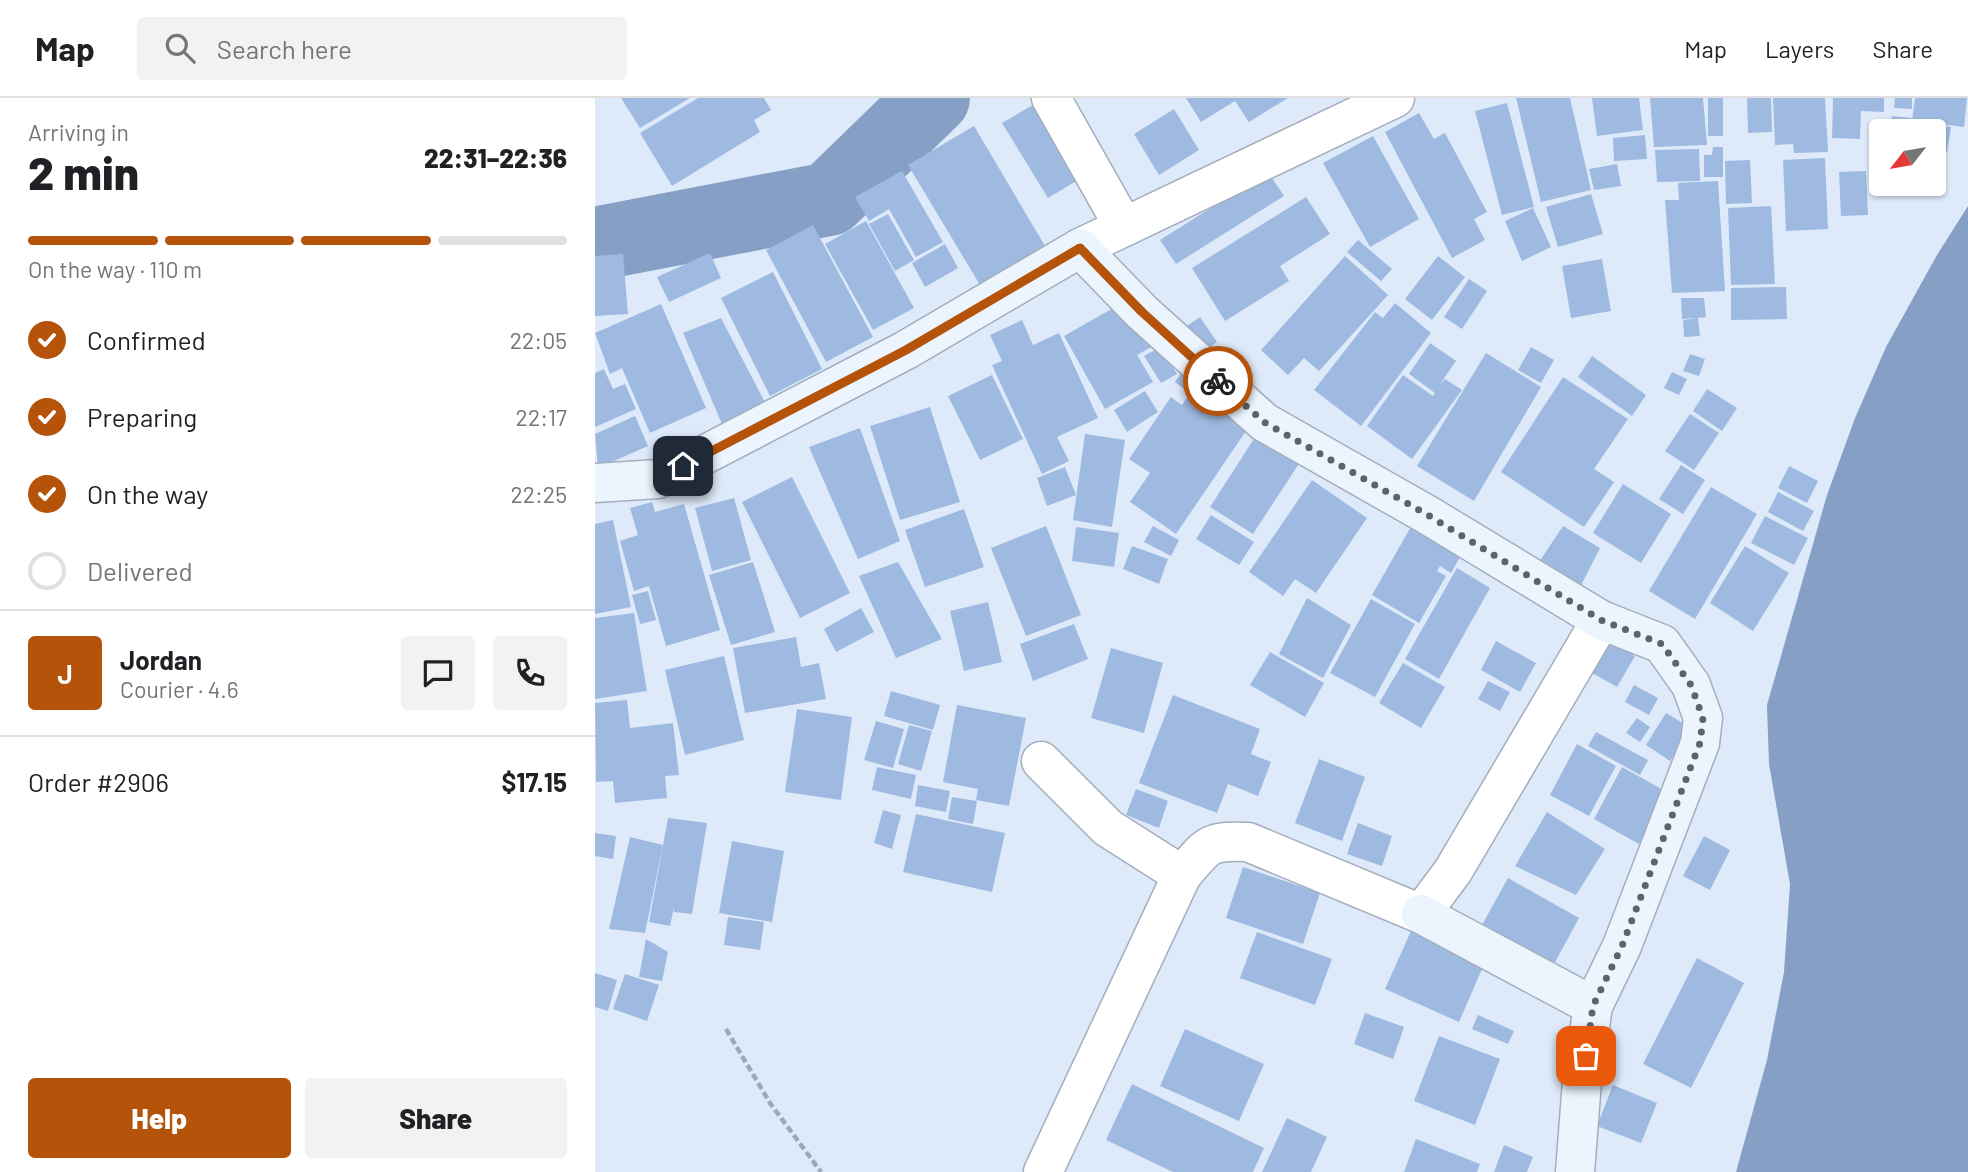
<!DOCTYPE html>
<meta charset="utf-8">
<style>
body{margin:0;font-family:Barlow,sans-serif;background:#f2f2f2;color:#202124;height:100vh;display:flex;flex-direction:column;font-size:26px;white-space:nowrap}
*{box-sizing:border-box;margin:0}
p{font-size:23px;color:#757577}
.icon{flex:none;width:38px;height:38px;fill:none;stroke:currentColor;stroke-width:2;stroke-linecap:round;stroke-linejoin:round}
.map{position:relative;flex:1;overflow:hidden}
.sheet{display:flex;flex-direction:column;background:#fff;width:595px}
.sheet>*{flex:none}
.needle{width:46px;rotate:239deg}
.controls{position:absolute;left:1274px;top:21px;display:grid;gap:14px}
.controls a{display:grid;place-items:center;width:77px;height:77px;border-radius:7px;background:#fff;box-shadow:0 2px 5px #0004;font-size:35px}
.pin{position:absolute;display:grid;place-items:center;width:60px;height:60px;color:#fff;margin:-30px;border-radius:14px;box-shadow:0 4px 10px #0006}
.courier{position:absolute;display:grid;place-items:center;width:70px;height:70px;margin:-35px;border:5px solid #b45309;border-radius:50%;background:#fff;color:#222;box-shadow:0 2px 9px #0007}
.head em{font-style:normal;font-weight:800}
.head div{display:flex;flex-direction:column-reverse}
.head{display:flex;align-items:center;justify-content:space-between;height:119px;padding:0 28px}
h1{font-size:46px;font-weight:800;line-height:52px}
.bar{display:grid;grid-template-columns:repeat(4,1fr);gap:10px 7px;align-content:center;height:84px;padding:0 28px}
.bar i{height:9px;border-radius:5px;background:#e0e0e0}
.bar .current{background:#b45309}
.bar p{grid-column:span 4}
.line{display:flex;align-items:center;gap:18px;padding:0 28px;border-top:2px solid #e0e0e0}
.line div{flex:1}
.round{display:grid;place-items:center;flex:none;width:74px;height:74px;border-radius:7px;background:#f2f2f2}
ol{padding:0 28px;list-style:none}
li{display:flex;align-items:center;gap:21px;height:77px}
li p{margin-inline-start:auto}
li .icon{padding:7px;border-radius:50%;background:#b45309;color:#fff;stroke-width:4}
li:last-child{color:#757577}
li i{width:38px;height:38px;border:4px solid #e0e0e0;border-radius:50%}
.button{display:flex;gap:14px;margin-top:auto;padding:14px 28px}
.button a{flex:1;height:80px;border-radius:7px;background:#b45309;color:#fff;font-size:28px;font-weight:800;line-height:80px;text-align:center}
.button a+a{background:#f2f2f2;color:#202124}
header{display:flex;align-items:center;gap:42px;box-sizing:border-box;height:98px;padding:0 35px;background:#fff;border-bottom:2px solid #e0e0e0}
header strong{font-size:33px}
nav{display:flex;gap:38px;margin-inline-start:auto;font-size:24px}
.search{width:490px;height:63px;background:#f2f2f2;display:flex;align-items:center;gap:18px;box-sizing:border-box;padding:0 24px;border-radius:7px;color:#757577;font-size:26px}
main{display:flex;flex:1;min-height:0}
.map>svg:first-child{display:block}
.water{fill:#86a0c5}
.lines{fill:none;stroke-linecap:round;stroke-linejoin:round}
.river{stroke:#86a0c5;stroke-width:74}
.building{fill:#9fbae0}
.street-casing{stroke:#a3aebd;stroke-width:41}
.secondary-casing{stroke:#a3aebd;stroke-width:41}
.path{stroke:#9fa9b5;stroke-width:4.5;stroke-dasharray:7 3.5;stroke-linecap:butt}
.street{stroke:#fff;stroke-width:38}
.secondary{stroke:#ecf4fe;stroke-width:38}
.done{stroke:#5d636d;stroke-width:7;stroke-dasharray:0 12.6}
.route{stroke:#b45309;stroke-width:9}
</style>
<header>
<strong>Map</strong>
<div class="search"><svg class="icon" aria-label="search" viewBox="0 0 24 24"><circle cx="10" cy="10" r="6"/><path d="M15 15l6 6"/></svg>Search here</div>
<nav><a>Map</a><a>Layers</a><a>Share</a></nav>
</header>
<main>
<section class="sheet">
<div class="head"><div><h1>2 min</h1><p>Arriving in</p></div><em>22:31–22:36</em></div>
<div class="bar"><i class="current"></i><i class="current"></i><i class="current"></i><i></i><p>On the way · 110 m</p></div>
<ol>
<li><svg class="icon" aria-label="check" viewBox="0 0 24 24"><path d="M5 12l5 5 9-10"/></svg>Confirmed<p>22:05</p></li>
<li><svg class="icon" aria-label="check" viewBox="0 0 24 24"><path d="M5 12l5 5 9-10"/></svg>Preparing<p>22:17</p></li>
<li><svg class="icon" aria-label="check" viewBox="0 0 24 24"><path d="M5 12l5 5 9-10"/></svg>On the way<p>22:25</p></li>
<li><i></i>Delivered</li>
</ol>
<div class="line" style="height:126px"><b class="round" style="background:#b45309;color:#fff">J</b><div><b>Jordan</b><p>Courier · 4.6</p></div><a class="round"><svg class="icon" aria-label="chat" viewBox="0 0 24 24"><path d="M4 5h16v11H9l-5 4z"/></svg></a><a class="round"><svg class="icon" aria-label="phone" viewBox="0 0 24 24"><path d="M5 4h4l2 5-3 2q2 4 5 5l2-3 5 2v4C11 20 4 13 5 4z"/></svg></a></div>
<div class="line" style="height:91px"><div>Order #2906</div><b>$17.15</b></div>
<div class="button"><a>Help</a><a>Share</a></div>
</section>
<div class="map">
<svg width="1373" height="1074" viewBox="0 0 1373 1074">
<rect width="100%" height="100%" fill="#deeafa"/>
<!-- water -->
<path class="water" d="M1373 108V1074H1141L1172 962 1189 874 1195 786 1174 666 1172 607 1232 397 1260 320 1291 249 1342 157Z"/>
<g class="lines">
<!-- river -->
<path class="river" d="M0 146 234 101 338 0"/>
</g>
<!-- building -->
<g class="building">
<path d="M26 0H95L45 30Z"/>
<path d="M103 0H169L176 12 159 22 165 34 77 88 45 35Z"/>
<path d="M591 0H693L654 24 640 3 606 24Z"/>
<path d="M921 0H975L996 92 946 104Z"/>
<path d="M997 0H1044L1048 32 1002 38Z"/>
<path d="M1055 0H1108L1112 47 1059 49Z"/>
<rect x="1113" y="0" width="15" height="38"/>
<path d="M1152 0H1176L1177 34 1153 35Z"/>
<path d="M1178 0H1230L1233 54 1199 55 1198 46 1180 47Z"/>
<path d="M1238 0H1289V14L1266 13 1265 41 1237 40Z"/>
<path d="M1300 0H1317V11L1299 10Z"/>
<path d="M1320 0H1372L1369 29 1330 24 1356 29 1352 54 1339 52V33H1322L1323 23 1317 22Z"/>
<path d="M443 4 488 79 453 100 407 25Z"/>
<path d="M912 5 939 109 907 117 880 13Z"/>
<path d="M579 11 604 52 564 77 539 36Z"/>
<path d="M824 15 839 41 850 35 892 114 879 121 890 142 857 160 790 34Z"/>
<path d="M1297 18 1317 20 1314 33H1295Z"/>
<path d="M379 28 450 148 385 187 313 67Z"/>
<path d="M1050 37 1052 61 1019 63 1018 40Z"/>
<path d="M778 38 824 121 775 149 728 65Z"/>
<path d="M1118 49H1128V79H1109V57H1117Z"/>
<path d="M1104 51 1105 83 1062 84 1060 52Z"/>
<path d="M1230 60 1233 131 1191 133 1188 62Z"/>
<path d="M1155 62 1157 105 1131 106 1130 63Z"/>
<path d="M1022 66 1026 88 999 92 994 71Z"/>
<path d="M307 73 348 144 321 159 294 111 274 123 260 99Z"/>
<path d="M1271 73 1273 117 1246 118 1244 74Z"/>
<path d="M1339 73 1351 78 1346 91 1333 86H1339Z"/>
<path d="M673 74 689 98 581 166 565 142Z"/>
<path d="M1123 83 1130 193 1077 195 1070 102H1084L1083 85Z"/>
<path d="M996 96 1008 136 963 149 951 109Z"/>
<path d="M711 99 735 136 685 168 694 183 630 223 597 170Z"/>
<path d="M1176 108 1180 186 1136 187 1133 110Z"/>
<path d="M938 110 956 149 927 163 910 123Z"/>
<path d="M293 116 319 162 300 173 274 126Z"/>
<path d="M271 123 319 210 278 232 230 146Z"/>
<path d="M218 127 278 239 231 264 171 152Z"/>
<path d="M763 142 797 171 786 183 752 154Z"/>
<path d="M350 146 363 170 330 189 317 165Z"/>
<path d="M115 155 126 180 74 204 62 179Z"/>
<path d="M28 156 33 216 0 218V158Z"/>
<path d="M750 158 793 197 724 273 709 260 693 277 666 252Z"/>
<path d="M843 158 870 179 837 222 810 201Z"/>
<path d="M1007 161 1016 213 976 220 967 168Z"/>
<path d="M178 174 227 271 175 298 126 200Z"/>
<path d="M874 181 892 193 867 231 849 219Z"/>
<path d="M1191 189 1192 221 1136 222V190Z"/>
<path d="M1086 200H1109L1111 219 1103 220 1105 238 1089 239 1088 222 1101 220 1087 221Z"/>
<path d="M534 201 560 247 542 257 558 284 510 311 469 238Z"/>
<path d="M800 205 836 235 766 328 719 292 780 214 788 220Z"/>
<path d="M66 206 111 310 55 335 27 270 15 276 0 235Z"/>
<path d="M605 219 622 244 606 255 589 230Z"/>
<path d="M126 220 175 314 130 333 88 235Z"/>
<path d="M427 222 438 247 464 235 503 320 462 339 474 363 447 376 397 267 407 263 395 237Z"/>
<path d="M835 245 861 263 845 286 850 281 867 292 817 361 772 328 808 277 838 298 840 295 814 276Z"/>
<path d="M565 249 582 276 566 285 549 258Z"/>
<path d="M936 249 959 262 946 285 923 272Z"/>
<path d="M891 255 946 289 879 403 822 368Z"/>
<path d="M1095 256 1110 261 1104 278 1088 273Z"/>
<path d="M997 258 1051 297 1037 318 983 279Z"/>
<path d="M595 262 610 273 599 288 655 327 581 436 535 404 555 375 534 361 576 299 587 307 595 295 580 284Z"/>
<path d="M9 271 18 291 30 286 41 311 0 329V275Z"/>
<path d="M1077 274 1092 281 1084 297 1069 290Z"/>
<path d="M397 277 428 341 385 362 353 298Z"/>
<path d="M968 279 1033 321 999 371 1019 384 989 429 906 374Z"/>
<path d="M1112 291 1142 310 1127 333 1098 313Z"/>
<path d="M550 293 563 314 532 334 519 312Z"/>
<path d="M335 309 365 404 305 422 275 328Z"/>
<path d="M1095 316 1124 335 1099 372 1070 353Z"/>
<path d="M40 318 53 348 3 370 0 336Z"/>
<path d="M265 330 305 443 263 461 214 349Z"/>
<path d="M664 333 707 361 658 436 615 409Z"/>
<path d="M490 336 530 342 517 429 478 422Z"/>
<path d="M1086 367 1110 382 1088 416 1064 401Z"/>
<path d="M1194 368 1223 383 1212 405 1183 390Z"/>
<path d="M470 369 481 397 452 408 442 380Z"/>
<path d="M197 379 255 495 205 520 147 404Z"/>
<path d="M717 382 772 420 721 495 700 481 688 498 654 474Z"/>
<path d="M1028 386 1076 416 1046 465 998 435Z"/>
<path d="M1116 389 1162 416 1100 521 1054 493Z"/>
<path d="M1183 394 1219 413 1208 433 1173 414Z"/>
<path d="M139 400 156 462 117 473 100 410Z"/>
<path d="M57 404 60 414 89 406 125 532 71 548 54 488 39 493 25 443 43 437 35 410Z"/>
<path d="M369 411 389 469 330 489 310 432Z"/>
<path d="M616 417 659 444 644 467 601 441Z"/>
<path d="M1170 418 1213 440 1199 467 1156 445Z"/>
<path d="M18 422 36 509 0 516V426Z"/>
<path d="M817 427 872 447 856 475 845 468 842 473 851 478 824 525 777 497Z"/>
<path d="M451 428 486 517 431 538 396 450Z"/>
<path d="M558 428 584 442 576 458 549 444Z"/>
<path d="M968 428 1005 450 979 501 936 476Z"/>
<path d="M481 429 524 435 519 469 477 463Z"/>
<path d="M537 448 573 461 564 486 528 471Z"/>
<path d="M1150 448 1194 475 1158 533 1115 505Z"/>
<path d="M158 464 180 534 136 547 114 477Z"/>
<path d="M303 464 347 541 301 560 264 478Z"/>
<path d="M862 470 895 490 844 581 810 561Z"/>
<path d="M53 493 61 522 45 526 37 497Z"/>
<path d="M712 500 756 527 728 580 684 556Z"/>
<path d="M776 501 820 526 780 599 735 575Z"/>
<path d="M393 504 407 564 369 573 355 513Z"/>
<path d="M266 510 279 534 241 554 229 531Z"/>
<path d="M39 515 52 593 0 601V520Z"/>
<path d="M479 526 493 561 438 583 425 546Z"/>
<path d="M201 539 206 569 224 565 231 601 150 615 138 550Z"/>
<path d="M901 543 941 565 925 594 886 572Z"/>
<path d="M1016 544 1040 558 1022 589 997 575Z"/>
<path d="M516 550 568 565 549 635 496 620Z"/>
<path d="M675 554 729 585 710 619 655 587Z"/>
<path d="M129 558 149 642 90 657 70 572Z"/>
<path d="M808 565 850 589 826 630 784 605Z"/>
<path d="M893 583 915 594 905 613 883 601Z"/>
<path d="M1039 587 1063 600 1054 617 1030 604Z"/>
<path d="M296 593 345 607 338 632 289 618Z"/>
<path d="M578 597 665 631 656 656 676 664 663 698 633 686 622 715 544 685Z"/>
<path d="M32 602 35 630 78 625 84 677 70 678 72 700 20 705 18 683 1 684 0 605Z"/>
<path d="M362 607 431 620 414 708 381 702 383 691 348 684Z"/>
<path d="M202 611 257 619 246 702 190 694Z"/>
<path d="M1071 615 1096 630 1075 663 1051 647Z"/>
<path d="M1042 620 1055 629 1045 644 1031 635Z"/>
<path d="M281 623 309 631 298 670 269 662Z"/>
<path d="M314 627 337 633 326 673 303 666Z"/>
<path d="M1001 634 1053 662 1045 677 993 648Z"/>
<path d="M982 646 1021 668 994 718 955 697Z"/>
<path d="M724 661 770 679 747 743 700 725Z"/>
<path d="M282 669 321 677 316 701 277 692Z"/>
<path d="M1027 669 1072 694 1044 746 999 721Z"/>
<path d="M323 687 355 693 351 714 320 708Z"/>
<path d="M541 691 573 703 564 730 531 717Z"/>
<path d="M357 699 382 703 378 726 353 721Z"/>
<path d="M288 712 306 717 297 751 279 745Z"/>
<path d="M952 714 1010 751 981 797 920 768Z"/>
<path d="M321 716 410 735 397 794 308 774Z"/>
<path d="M73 720 112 725 97 816 79 814V809L75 828 54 824Z"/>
<path d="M763 725 797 738 787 768 752 756Z"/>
<path d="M0 735 21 738 18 761 0 758Z"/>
<path d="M1109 738 1135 752 1115 792 1088 778Z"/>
<path d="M35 739 68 747 50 835 14 831Z"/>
<path d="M137 743 189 753 177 824 124 815Z"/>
<path d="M648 769 725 795 708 846 631 820Z"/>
<path d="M913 780 984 820 958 868 887 827Z"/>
<path d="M133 819 169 824 165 852 129 847Z"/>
<path d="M817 831 890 864 864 924 790 891Z"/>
<path d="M662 834 737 861 720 907 645 880Z"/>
<path d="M51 841 73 854 67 883 44 879Z"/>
<path d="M1102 860 1149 885 1096 990 1048 966Z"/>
<path d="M0 875 22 882 13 913 0 909Z"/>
<path d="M30 876 64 887 52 923 18 911Z"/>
<path d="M770 915 809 929 798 961 759 946Z"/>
<path d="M883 917 919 933 913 946 877 931Z"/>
<path d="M590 931 669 966 644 1023 565 988Z"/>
<path d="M844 938 905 961 880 1027 819 1003Z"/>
<path d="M537 986 669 1050 658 1074H578L511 1042Z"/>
<path d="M1018 987 1062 1005 1046 1045 1002 1028Z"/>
<path d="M692 1020 732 1039 716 1074H667Z"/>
<path d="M821 1041 885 1066 882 1074H809Z"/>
<path d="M909 1047 938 1059 932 1074H899Z"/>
</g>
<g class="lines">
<!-- street casing -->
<g class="street-casing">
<g id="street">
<path d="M456 0 529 129"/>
<path d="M485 150 800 0"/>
<path d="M446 663 513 730 587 777"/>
<path d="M448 1074 587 777C613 747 612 742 653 744L826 816 858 773 1006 522"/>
</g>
</g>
<!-- secondary casing -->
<g class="secondary-casing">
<g id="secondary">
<path d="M0 385 63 381 311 252 485 150 547 214 669 324 831 416 1006 522 1067 546 1096 587 1108 620 1105 645 1027 848 998 908 987 983 980 1074"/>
<path d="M826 816 998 908"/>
</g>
</g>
<!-- path -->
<path class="path" d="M131 931 175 1005 226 1074"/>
<!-- street -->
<use href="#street" class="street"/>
<!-- secondary -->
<use href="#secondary" class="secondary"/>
</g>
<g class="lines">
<!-- done -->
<path class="done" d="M623 283 669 324 831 416 1006 522 1067 546 1096 587 1108 620 1105 645 1027 848 998 908 991 958"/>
<!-- route -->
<path class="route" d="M88 368 311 252 485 150 547 214 623 283"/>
</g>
</svg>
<div class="controls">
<a><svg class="needle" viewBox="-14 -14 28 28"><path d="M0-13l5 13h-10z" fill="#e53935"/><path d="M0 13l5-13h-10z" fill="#757577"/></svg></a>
</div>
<div class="pin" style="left:991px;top:958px;background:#ea580c"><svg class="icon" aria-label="bag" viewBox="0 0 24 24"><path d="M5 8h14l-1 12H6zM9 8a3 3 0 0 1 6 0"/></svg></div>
<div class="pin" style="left:88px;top:368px;background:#1f2937"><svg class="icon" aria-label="home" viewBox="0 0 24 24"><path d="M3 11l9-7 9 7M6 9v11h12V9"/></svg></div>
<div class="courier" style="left:623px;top:283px"><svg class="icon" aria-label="bike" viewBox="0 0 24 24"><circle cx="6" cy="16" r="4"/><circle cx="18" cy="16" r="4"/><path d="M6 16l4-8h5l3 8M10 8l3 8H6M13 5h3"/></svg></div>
</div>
</main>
